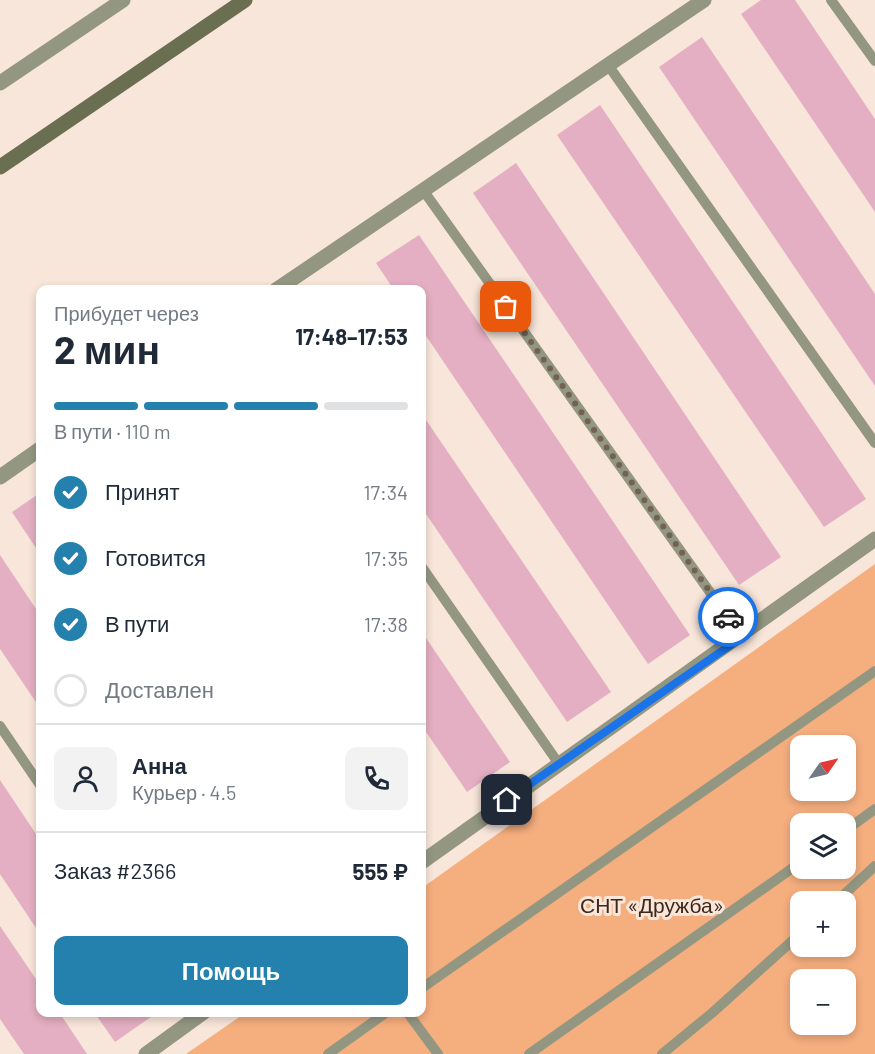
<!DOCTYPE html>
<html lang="ru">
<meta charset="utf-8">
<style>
body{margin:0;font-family:Barlow,sans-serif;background:#f2f2f3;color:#1f2937;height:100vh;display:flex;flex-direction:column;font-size:22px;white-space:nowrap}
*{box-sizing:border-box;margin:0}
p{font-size:20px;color:#747a83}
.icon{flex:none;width:33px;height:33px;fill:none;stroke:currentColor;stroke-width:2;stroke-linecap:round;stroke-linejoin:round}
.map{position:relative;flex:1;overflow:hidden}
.details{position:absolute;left:36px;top:285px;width:390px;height:732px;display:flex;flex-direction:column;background:#fff;border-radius:12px;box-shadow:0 3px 9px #0003}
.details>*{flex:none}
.needle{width:39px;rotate:56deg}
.controls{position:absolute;left:790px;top:735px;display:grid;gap:12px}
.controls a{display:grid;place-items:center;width:66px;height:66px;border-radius:12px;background:#fff;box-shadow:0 3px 9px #0003;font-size:30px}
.pin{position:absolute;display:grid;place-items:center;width:51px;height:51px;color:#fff;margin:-26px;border-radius:12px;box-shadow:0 3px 9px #0006}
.courier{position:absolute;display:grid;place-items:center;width:60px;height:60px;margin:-30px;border:4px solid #1a73e8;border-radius:50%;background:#fff;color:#222;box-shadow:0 2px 8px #0007}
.summary em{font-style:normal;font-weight:700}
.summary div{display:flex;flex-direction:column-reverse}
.summary{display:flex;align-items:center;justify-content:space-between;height:102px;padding:0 18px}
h1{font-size:39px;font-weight:700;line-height:45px}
.bar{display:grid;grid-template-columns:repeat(4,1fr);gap:9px 6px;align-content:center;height:72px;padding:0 18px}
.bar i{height:8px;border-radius:4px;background:#e0e1e3}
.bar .selected{background:#2480ad}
.bar p{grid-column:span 4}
.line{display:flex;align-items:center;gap:15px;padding:0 18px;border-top:2px solid #e0e1e3}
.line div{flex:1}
.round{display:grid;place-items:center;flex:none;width:63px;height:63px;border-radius:12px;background:#f2f2f3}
ol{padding:0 18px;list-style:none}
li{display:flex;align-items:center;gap:18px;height:66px}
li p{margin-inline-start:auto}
li .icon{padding:6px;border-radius:50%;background:#2480ad;color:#fff;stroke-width:4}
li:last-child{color:#747a83}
li i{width:33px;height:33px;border:3px solid #e0e1e3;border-radius:50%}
.action{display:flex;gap:12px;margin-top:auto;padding:12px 18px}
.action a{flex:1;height:69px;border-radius:12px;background:#2480ad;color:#fff;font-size:24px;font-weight:700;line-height:69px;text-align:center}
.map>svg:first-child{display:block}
.green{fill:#f5ae7e;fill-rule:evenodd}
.building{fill:#e4afc2}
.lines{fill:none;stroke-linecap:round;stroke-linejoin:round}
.service{stroke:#939782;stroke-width:10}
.minor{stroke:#939782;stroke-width:15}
.secondary{stroke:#6a6f51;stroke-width:15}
.done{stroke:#736156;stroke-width:6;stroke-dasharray:0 10.8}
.route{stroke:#1a73e8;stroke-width:8}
.labels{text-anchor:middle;stroke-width:6;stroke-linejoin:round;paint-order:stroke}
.park-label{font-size:21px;fill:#3d281a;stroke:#f9e6da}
</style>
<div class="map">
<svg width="875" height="1054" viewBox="0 0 875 1054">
<rect width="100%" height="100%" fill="#f9e6da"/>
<!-- green -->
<path class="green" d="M875 564V1054H186L245 1013 422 1012V888ZM801 746H846V790H801ZM801 824H846V868H801ZM801 902H846V946H801ZM801 980H846V1024H801Z"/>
<!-- building -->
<g class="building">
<path d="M761 0H795L875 119V212L741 14Z"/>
<path d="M702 37 875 294V386L659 67Z"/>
<path d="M600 105 866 499 824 527 557 135Z"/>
<path d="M516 163 781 557 739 585 473 193Z"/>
<path d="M419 235 690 635 648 664 422 330V290H394L376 263Z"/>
<path d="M422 414 611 692 567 722 422 508Z"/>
<path d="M40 493V554L12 512Z"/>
<path d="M0 555 40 615V708L0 649Z"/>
<path d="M422 632 510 762 467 792 422 726Z"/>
<path d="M0 780 40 840V934L0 874Z"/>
<path d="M0 926 40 985V1012H59L87 1054H24L0 1019Z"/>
<path d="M94 1012H158L115 1042Z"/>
</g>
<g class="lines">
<!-- service -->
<g class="service">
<path d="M831 0 875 61"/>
<path d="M608 65 875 443"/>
<path d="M423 190 742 637"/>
<path d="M422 567 559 764"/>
<path d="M0 726 40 785"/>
<path d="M846 830 875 809"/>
<path d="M836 902 875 866"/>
<path d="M422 988 875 671"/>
<path d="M407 1012 438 1054"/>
<path d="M328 1054 387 1012"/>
<path d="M529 1054 801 862"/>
<path d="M662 1054 712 1013 801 933"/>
</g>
<!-- minor -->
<g class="minor">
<path d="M0 83 123 0"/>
<path d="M276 290 704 0"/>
<path d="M0 477 40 449"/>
<path d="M422 862 875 539"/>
<path d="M146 1054 204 1012"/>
</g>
<!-- secondary -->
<path class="secondary" d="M0 167 245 0"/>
</g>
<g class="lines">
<!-- done -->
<path class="done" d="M506 307 728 617"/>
<!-- route -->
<path class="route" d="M507 800 742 637 728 617"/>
</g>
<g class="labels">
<!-- park labels -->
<g class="park-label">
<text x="652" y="913">СНТ «Дружба»</text>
</g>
</g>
</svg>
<div class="controls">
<a><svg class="needle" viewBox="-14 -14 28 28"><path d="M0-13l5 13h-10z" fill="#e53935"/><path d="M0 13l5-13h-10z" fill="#747a83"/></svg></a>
<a><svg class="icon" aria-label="layers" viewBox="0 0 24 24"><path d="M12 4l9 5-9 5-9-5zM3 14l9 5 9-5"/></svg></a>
<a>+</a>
<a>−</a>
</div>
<div class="pin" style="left:506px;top:307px;background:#ea580c"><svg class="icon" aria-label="bag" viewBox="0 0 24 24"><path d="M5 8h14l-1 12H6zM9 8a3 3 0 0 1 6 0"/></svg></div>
<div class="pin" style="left:507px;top:800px;background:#1f2937"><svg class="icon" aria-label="home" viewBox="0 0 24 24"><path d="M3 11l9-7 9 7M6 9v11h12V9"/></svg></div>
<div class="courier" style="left:728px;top:617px"><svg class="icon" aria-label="car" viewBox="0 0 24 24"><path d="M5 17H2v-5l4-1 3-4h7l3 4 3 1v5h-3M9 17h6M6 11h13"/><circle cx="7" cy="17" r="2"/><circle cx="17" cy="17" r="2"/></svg></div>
<section class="details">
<div class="summary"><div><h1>2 мин</h1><p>Прибудет через</p></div><em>17:48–17:53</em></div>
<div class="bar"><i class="selected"></i><i class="selected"></i><i class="selected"></i><i></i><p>В пути · 110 m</p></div>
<ol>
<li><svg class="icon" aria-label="check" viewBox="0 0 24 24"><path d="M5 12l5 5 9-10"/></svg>Принят<p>17:34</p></li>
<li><svg class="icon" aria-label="check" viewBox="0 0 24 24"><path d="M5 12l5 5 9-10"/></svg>Готовится<p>17:35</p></li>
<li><svg class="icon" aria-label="check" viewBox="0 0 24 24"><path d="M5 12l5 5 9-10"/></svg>В пути<p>17:38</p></li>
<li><i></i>Доставлен</li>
</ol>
<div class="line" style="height:108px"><a class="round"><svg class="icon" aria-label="person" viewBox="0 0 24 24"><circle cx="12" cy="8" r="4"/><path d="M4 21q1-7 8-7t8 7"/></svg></a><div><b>Анна</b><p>Курьер · 4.5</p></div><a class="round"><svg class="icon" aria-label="phone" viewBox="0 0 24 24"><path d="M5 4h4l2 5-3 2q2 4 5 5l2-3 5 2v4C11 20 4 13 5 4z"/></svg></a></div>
<div class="line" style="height:78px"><div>Заказ #2366</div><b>555 ₽</b></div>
<div class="action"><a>Помощь</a></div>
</section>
</div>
